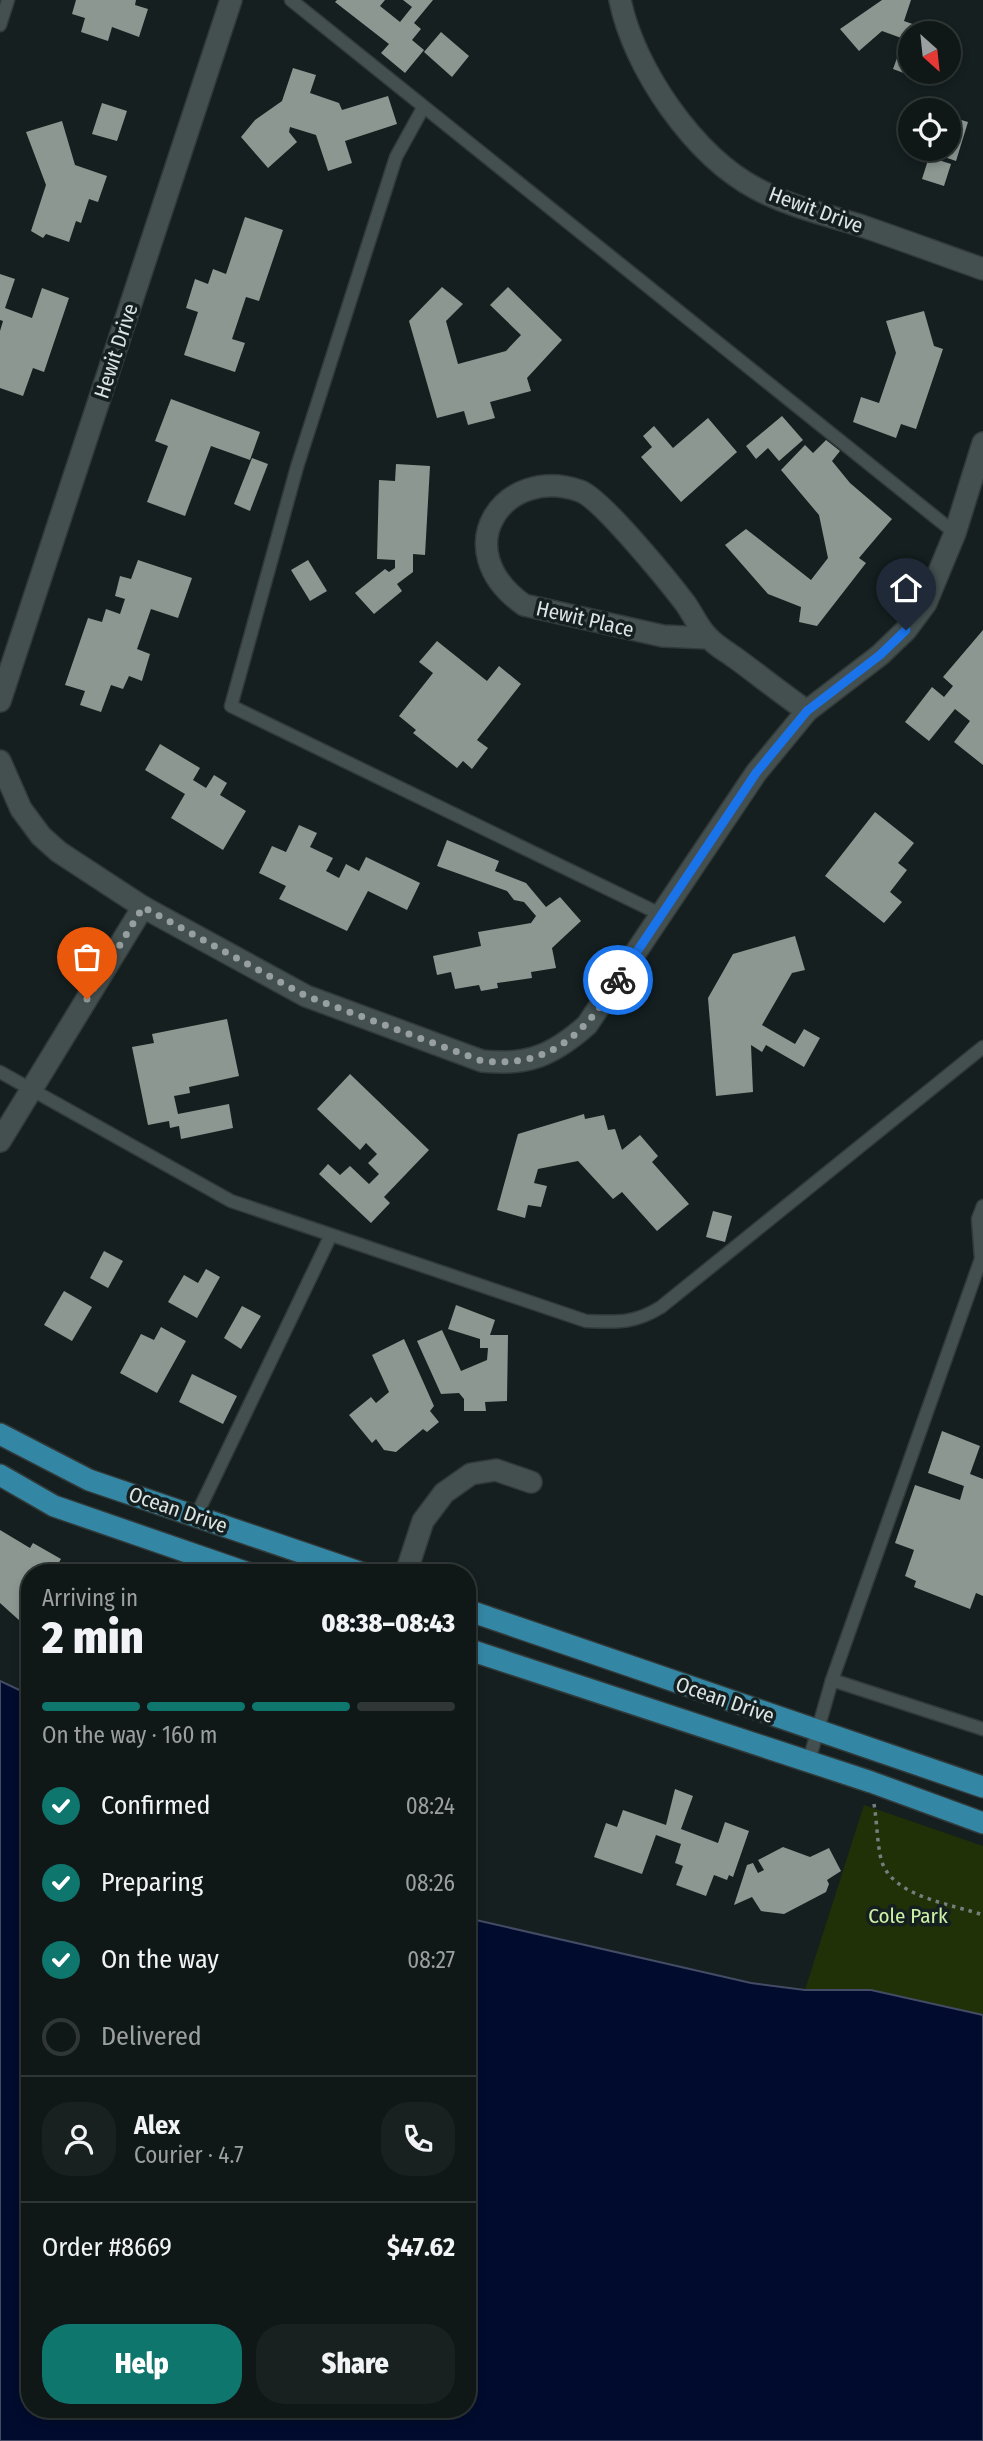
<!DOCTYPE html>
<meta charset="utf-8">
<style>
body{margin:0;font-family:"Fira Sans Condensed",sans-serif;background:#192020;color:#f1f3f6;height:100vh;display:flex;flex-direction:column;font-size:26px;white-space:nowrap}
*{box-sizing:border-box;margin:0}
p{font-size:23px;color:#9c9fa1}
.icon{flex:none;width:38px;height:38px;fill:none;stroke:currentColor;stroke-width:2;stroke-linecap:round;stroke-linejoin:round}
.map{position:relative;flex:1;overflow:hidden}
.side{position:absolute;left:21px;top:1564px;width:455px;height:854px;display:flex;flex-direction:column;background:#101717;border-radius:28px;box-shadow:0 4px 10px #0003,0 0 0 2px #303636}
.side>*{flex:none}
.needle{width:46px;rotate:153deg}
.tools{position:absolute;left:898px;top:21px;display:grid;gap:14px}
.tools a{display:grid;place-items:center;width:63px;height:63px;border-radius:50%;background:#101717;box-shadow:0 4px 10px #0003,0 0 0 2px #303636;font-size:35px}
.pin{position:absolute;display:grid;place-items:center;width:60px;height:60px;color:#fff;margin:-72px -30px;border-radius:50% 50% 50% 0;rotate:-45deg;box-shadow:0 0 7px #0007}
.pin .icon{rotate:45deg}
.courier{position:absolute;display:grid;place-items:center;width:70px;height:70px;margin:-35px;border:5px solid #1a73e8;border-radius:50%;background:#fff;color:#222;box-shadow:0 2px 9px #0007}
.overview em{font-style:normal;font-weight:800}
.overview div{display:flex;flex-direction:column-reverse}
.overview{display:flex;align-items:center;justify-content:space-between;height:119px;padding:0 21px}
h1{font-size:46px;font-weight:800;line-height:52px}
.bar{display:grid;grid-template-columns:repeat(4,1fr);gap:10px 7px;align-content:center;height:84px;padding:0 21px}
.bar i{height:9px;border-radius:5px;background:#303636}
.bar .current{background:#0f766e}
.bar p{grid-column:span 4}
.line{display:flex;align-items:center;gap:18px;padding:0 21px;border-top:2px solid #303636}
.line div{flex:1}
.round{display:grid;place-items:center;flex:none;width:74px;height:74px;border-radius:28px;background:#192020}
ol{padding:0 21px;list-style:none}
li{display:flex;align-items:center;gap:21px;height:77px}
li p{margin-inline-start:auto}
li .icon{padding:7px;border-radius:50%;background:#0f766e;color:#fff;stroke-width:4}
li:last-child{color:#9c9fa1}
li i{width:38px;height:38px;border:4px solid #303636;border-radius:50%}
.primary-button{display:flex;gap:14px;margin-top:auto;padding:14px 21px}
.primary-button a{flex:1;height:80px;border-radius:28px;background:#0f766e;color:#fff;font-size:28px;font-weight:800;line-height:80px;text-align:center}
.primary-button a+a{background:#192020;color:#f1f3f6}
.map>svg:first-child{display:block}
.green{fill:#203108}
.water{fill:#010b2d;stroke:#434c64;stroke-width:2}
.building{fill:#8c9791}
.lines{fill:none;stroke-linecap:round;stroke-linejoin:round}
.lane-casing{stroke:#323939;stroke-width:15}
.street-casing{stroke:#323939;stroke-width:24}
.primary-casing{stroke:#323939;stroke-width:24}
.path{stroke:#767e7e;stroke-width:3.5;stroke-dasharray:3.5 5;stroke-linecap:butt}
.lane{stroke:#445050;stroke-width:12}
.street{stroke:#445050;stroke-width:21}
.primary{stroke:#3386a4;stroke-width:21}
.done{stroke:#979f9f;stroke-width:7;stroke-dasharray:0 12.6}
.route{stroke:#1a73e8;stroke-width:9}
.labels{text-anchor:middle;stroke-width:7;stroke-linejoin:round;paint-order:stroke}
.street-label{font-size:21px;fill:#dde4e4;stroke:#151f1f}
.park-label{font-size:21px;fill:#cef1a8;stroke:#151f1f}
</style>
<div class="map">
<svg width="983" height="2441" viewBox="0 0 983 2441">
<rect width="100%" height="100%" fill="#151f1f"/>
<!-- green -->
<path class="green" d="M864 1805 983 1846V2015L871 1990H805Z"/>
<!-- water -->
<path class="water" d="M0 1681 30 1695V2410H467V1918L751 1983 805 1990H871L983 2015V2441H0Z"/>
<!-- building -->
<g class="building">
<path d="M76 0H136L135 5 148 9 139 37 112 27 108 41 81 32 85 18 72 14Z"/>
<path d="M337 0H385L380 6 400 22 412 7 403 0H433L414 23 421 29 412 40 424 50 405 73 381 53 389 44 335 2Z"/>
<path d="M882 0H911L904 21 938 33H910V72H920L917 78 893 69 904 39 882 31 859 51 840 29Z"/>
<path d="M441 32 469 56 452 77 424 52Z"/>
<path d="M293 68 316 75 310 93 339 103 342 110 388 96 397 124 345 141 352 163 328 171 316 135 290 127 289 132 297 142 268 168 241 137 255 120 282 101Z"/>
<path d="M102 103 127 111 117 141 92 134Z"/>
<path d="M948 116 968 122 956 161 921 149H948Z"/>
<path d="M62 121 75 165 107 176 98 202 89 199 81 223 76 221 69 242 46 234 43 238 31 231 46 185 26 132Z"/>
<path d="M929 157 951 164 944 186 922 179Z"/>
<path d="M245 217 283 230 259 301 246 297 232 339 245 343 235 372 184 355 198 312 186 308 195 279 208 284 213 269 226 274Z"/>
<path d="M0 274 15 279 5 308 32 318 42 288 69 298 44 372 33 368 23 396 0 388V331L3 321 0 320Z"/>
<path d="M442 287 463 304 446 321 458 364 506 351 521 335 490 305 508 287 562 340 527 378 531 391 490 402 495 418 468 425 464 411 437 418 409 321Z"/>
<path d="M924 311 934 346 943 349 916 429 901 424 896 438 853 422 861 397 879 403 896 353 886 321Z"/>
<path d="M171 399 260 432 250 460 211 446 185 516 147 502 168 446 155 441Z"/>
<path d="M782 416 803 440 779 461 768 448 756 459 746 446Z"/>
<path d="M708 418 737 452 681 502 641 457 652 447 643 436 654 426 673 448Z"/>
<path d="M826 440 840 451 832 461 850 483 892 519 859 558 866 563 817 626 799 622 801 607 768 594 725 545 746 529 811 580 828 558 819 515 781 470 805 445 813 453Z"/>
<path d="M252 458 268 464 250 511 234 504Z"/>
<path d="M396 464 430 466 425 555 413 554V572L397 584 402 591 374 614 355 593 385 569 389 572 395 568V560L377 559 379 480 395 481Z"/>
<path d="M138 560 192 578 178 618 151 609 137 649 150 654 142 681 129 676 123 689 111 685 101 712 80 705 85 691 65 685 88 618 102 622 106 609 120 614 125 599 115 596 120 576 131 579Z"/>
<path d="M308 560 327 591 310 601 291 570Z"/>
<path d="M983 630V765L954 742 970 721 955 709 929 741 905 722 932 687 944 697 953 686 943 677Z"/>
<path d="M437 641 487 681 499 666 521 684 477 740 488 748 472 769 463 761 457 768 413 733 416 730 399 716 433 673 419 662Z"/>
<path d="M160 744 200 768 193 780 206 788 214 775 227 783 220 795 246 811 223 850 171 818 185 794 145 770Z"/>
<path d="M875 812 914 843 898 863 907 870 890 892 902 902 884 923 825 876Z"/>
<path d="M299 825 317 833 310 847 333 858 326 871 339 878 346 864 359 871 366 857 420 883 407 910 368 891 347 931 279 899 286 886 259 873 272 846 286 852Z"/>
<path d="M447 840 499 861 495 871 526 883 546 907 560 897 581 921 552 948 556 968 531 972 532 978 497 983 498 988 481 991 479 985 455 989 451 972 437 975 433 956 481 946 478 932 531 923 536 916 524 902 514 900 507 891 437 866Z"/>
<path d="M795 936 805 970 792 973 762 1025 795 1044 804 1029 820 1038 804 1067 766 1045 762 1052 751 1045 753 1092 716 1096 708 998 733 954Z"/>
<path d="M227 1019 239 1076 189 1087 190 1093 174 1096 178 1114 229 1104 233 1128 181 1139 179 1126 170 1128 169 1121 148 1125 132 1047 154 1043 152 1034Z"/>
<path d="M350 1074 429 1150 384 1197 390 1203 371 1223 319 1174 328 1164 340 1175 350 1166 369 1184 379 1174 368 1163 377 1154 366 1143 360 1150 317 1109Z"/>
<path d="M584 1114 585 1119 604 1115 608 1130 615 1129 622 1150 640 1135 658 1156 652 1162 689 1204 657 1231 622 1192 613 1199 578 1161 538 1169 534 1183 547 1186 541 1207 528 1205 525 1218 497 1210 518 1134Z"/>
<path d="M713 1211 732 1216 725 1242 706 1237Z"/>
<path d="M104 1251 123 1261 108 1288 90 1278Z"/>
<path d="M206 1269 220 1277 197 1318 168 1302 184 1275 198 1283Z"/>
<path d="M64 1291 92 1307 72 1341 44 1325Z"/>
<path d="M456 1305 495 1320 490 1335H508L507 1401 485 1402 486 1411H464V1399L459 1393 441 1394 417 1341 442 1330 461 1371 487 1360 488 1348H480V1339L448 1329Z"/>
<path d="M242 1306 261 1316 241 1349 224 1338Z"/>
<path d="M161 1327 186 1341 157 1393 120 1373 141 1334 154 1340Z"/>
<path d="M404 1339 434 1406 430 1411 439 1422 427 1432 423 1429 396 1452 384 1450 376 1439 372 1443 349 1415 371 1397 376 1403 389 1392 372 1355Z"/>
<path d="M192 1374 237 1396 223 1424 179 1402Z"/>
<path d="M942 1431 980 1446 970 1474 983 1479V1596L976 1593 970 1609 914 1587 916 1581 905 1576 914 1550 895 1543 915 1485 960 1500 964 1486 928 1473Z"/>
<path d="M0 1530 30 1548 33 1543 61 1559 53 1573H30V1630L0 1603Z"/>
<path d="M675 1789 693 1796 681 1829 718 1843 725 1822 749 1831 733 1877 729 1875 727 1880 714 1875 706 1896 676 1885 683 1866 675 1863 681 1844 656 1835 642 1874 594 1857 606 1823 617 1827 623 1810 666 1825Z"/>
<path d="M783 1847 810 1857 829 1848 841 1871 827 1880 829 1884 826 1892 784 1914 761 1911 752 1897 734 1905 747 1865 753 1863 758 1873 764 1870 758 1860Z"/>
</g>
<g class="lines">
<!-- lane casing -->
<g class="lane-casing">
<g id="lane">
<path d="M291 0 955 533"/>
<path d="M0 25 8 0"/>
<path d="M423 108 396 157 297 467 231 706 660 914"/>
<path d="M0 1072 231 1201 586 1321C617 1322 634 1324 661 1307L983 1047"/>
<path d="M196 1516 331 1235"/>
<path d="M832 1680 983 1729"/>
<path d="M808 1764 832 1680 981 1259 978 1219 983 1206"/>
</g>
</g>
<!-- street casing -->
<g class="street-casing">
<g id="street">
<path d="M620 0C634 69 694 156 757 189 791 207 827 215 862 226 903 240 943 255 983 269"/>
<path d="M708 638 663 636 524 605C445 549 504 464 580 491 601 498 669 582 685 603 693 614 699 629 709 638 716 646 726 651 734 657 759 675 782 694 807 711"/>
<path d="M0 701 231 0"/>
<path d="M0 761 21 809 41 836 59 852 143 907 306 996 482 1061C528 1066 553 1055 587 1025L756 773 807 711 880 655 906 630 926 603 955 533 983 443"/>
<path d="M0 1141 143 907"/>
<path d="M406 1573 423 1521 444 1493 471 1474 496 1470 531 1482"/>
</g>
</g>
<!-- primary casing -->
<g class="primary-casing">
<g id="primary">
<path d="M0 1434 89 1480 362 1573"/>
<path d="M0 1475 54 1506 248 1573"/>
<path d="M467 1610 983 1787"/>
<path d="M467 1649 871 1782 983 1823"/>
</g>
</g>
<!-- path -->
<path class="path" d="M874 1804C877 1822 877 1842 881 1859 891 1897 952 1904 983 1915"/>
<!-- lane -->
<use href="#lane" class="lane"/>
<!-- street -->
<use href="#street" class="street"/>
<!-- primary -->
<use href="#primary" class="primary"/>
</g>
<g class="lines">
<!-- done -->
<path class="done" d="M87 999 143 907 306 996 482 1061C550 1068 584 1035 618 980"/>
<!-- route -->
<path class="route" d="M618 980 756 773 807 711 880 655 906 630"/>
</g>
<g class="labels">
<!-- street labels -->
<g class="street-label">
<text transform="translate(816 210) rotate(20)" y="7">Hewit Drive</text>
<text transform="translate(116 351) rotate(-72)" y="7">Hewit Drive</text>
<text transform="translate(585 619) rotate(13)" y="7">Hewit Place</text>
<text transform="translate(178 1510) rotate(19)" y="7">Ocean Drive</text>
<text transform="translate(725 1700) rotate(19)" y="7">Ocean Drive</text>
</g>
<!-- park labels -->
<g class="park-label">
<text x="908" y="1923">Cole Park</text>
</g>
</g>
</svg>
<div class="tools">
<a><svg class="needle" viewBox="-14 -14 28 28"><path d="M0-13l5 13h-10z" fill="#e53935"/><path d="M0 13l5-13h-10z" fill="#9c9fa1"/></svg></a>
<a><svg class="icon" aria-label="locate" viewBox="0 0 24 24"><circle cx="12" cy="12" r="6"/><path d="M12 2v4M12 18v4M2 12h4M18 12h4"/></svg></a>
</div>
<div class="pin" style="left:87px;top:999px;background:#ea580c"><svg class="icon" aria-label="bag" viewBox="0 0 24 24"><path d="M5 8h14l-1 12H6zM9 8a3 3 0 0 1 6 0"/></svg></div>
<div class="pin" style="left:906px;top:630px;background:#1f2937"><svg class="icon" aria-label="home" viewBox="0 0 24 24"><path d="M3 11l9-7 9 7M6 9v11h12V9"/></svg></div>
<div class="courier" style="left:618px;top:980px"><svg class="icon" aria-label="bike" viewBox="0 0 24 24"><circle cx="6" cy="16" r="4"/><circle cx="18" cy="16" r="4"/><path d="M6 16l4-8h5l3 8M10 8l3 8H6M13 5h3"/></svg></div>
<section class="side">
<div class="overview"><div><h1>2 min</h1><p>Arriving in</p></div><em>08:38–08:43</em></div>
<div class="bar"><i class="current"></i><i class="current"></i><i class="current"></i><i></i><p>On the way · 160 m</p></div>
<ol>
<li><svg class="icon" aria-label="check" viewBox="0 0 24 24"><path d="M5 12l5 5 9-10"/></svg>Confirmed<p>08:24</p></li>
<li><svg class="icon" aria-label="check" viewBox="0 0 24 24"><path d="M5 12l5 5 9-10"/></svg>Preparing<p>08:26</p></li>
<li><svg class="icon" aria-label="check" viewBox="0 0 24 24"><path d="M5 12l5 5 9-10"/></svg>On the way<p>08:27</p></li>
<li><i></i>Delivered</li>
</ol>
<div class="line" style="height:126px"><a class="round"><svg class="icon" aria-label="person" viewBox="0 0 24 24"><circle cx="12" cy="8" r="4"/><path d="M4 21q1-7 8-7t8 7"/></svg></a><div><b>Alex</b><p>Courier · 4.7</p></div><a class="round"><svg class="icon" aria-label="phone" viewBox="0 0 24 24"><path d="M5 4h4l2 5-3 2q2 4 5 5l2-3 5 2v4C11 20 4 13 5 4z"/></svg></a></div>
<div class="line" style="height:91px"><div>Order #8669</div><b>$47.62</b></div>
<div class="primary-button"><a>Help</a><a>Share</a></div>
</section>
</div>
